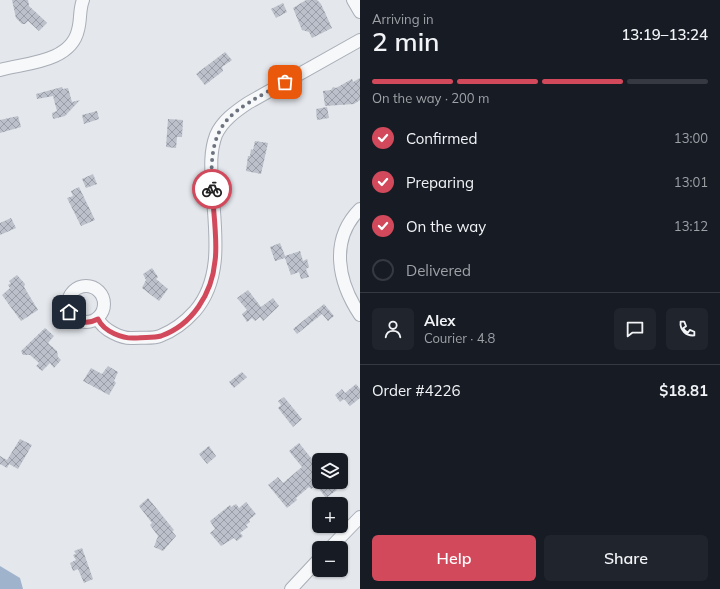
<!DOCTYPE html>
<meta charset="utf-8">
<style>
body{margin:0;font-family:Mulish,sans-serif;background:#20242c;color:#f1f3f6;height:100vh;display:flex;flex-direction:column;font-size:15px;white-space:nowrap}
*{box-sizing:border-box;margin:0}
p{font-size:13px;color:#9ea1a6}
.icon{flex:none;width:22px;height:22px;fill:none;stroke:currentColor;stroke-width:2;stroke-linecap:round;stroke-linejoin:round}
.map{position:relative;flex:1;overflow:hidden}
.panel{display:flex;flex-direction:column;background:#171b24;width:360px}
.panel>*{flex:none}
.buttons{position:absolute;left:312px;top:453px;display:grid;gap:8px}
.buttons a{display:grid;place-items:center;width:36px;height:36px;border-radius:6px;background:#171b24;box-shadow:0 1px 3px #0004;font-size:20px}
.pin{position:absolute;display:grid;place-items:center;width:34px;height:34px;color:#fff;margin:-17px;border-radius:8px;box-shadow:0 2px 6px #0006}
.courier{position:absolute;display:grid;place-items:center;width:40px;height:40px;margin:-20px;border:3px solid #d1495b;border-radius:50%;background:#fff;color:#222;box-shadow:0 1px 5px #0007}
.headline em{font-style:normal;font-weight:600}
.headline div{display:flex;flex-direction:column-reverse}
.headline{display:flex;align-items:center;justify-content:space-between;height:68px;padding:0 12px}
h1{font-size:26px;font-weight:600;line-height:30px}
.bar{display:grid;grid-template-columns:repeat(4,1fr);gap:6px 4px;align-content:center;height:48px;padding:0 12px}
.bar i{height:5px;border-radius:3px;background:#363941}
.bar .active{background:#d1495b}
.bar p{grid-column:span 4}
.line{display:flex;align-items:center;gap:10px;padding:0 12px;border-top:1px solid #363941}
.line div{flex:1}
.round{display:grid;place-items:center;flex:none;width:42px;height:42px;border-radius:6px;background:#20242c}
ol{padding:0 12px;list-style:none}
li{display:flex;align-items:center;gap:12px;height:44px}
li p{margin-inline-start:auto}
li .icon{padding:4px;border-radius:50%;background:#d1495b;color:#fff;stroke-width:4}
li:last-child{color:#9ea1a6}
li i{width:22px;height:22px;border:2px solid #363941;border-radius:50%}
.button{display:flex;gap:8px;margin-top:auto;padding:8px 12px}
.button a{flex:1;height:46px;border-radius:6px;background:#d1495b;color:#fff;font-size:16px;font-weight:600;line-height:46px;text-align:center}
.button a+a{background:#20242c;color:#f1f3f6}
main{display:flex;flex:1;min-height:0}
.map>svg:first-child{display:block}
.water{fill:#9fb4cc}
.building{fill:url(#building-cross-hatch)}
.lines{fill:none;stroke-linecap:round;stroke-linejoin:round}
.minor-casing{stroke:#a9aeb7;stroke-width:14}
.minor{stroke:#f7f8fa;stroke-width:12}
.done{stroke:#6c737f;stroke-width:4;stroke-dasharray:0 7.2}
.route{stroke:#d1495b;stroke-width:5}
</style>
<main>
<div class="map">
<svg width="360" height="589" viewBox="0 0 360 589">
<defs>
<pattern id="building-cross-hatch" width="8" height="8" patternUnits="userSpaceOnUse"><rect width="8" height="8" fill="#bbc0ca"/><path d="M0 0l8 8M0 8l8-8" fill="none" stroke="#989da6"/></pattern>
</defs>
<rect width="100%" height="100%" fill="#e4e7ec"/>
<!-- water -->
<path class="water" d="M0 566 20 578 23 589H0Z"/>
<!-- building -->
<g class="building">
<path d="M12 0H28L29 6 47 23 39 31 28 21 25 24H22L16 18Z"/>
<path d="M306 0H317L321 4 332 28 312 38 309 32 302 30 293 8Z"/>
<path d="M283 3 287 12 276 18 271 9Z"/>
<path d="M225 52 232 60 222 67 223 71 205 85 196 74Z"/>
<path d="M360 78V100L354 104 325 106 323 91 331 90 333 87 336 88 352 79 353 82Z"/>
<path d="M62 87 63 89 68 88 72 102 80 100 65 116 53 119 52 113 57 111 53 96 37 99 36 94Z"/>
<path d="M327 107 329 118 317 120 316 109Z"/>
<path d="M97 111 99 119 84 124 82 115Z"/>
<path d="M18 116 21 127 0 133V120Z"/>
<path d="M168 119 183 120 182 137H177L176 148 166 147Z"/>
<path d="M255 141 268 143 261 174 246 171 248 156H250L251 149 253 150Z"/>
<path d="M93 174 97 184 86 188 82 179Z"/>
<path d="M79 187 95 220 81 226 67 198 73 196 71 191Z"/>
<path d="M11 218 16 228 0 235V223Z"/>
<path d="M280 243 285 256 300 251 303 261 307 259 309 267 306 269 309 277 301 279 299 272 291 275 285 258 275 261 270 247Z"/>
<path d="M152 268 158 277 156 279 168 289 159 301 142 288 146 280 143 274Z"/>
<path d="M17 275 25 284 24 287 38 310 21 321 2 295 10 288 8 285 11 283 9 281Z"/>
<path d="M248 290 261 307 273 298 279 306 263 321 260 317 255 321 252 318 247 322 242 314 247 310 237 298Z"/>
<path d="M324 304 334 316 328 321 322 314 297 334 293 329Z"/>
<path d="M45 328 54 336 48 343 57 351 58 357 61 360 54 368 50 363 42 371 36 366 39 363 30 355H23L21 351Z"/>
<path d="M108 366 118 372 114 381 116 383 109 395 83 381 91 368 102 374Z"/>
<path d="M242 372 247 377 234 388 229 382Z"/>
<path d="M356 384 360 389V398L350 406 344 399 340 402 335 395 342 389 345 393Z"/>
<path d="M284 397 302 419 293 427 278 408 281 405 278 401Z"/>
<path d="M20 439 32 445 18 469 9 464 7 468 0 464V456L7 460Z"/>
<path d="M299 443 319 468V482H330L337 490 326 498 316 485 311 489 309 487 296 498 297 500 287 508 268 485 278 477 283 483 302 467 289 451Z"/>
<path d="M209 446 216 456 207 464 199 454Z"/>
<path d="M148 498 174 530 172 531 176 536 163 551 154 547 158 536 150 525 152 523 139 506Z"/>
<path d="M246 502 256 514 249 520 250 522 246 525 248 527 240 533 243 536 237 541 234 538 221 546 210 533 215 529 210 521 230 505 231 507 236 504 239 508Z"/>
<path d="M82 548 93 579 84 583 78 569 73 571 70 563 76 560 73 555 76 554 74 551Z"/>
</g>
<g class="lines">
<!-- minor casing -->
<g class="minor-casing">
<g id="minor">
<path d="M353 0 360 12"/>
<path d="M0 70C26 63 71 62 78 30 81 20 79 10 83 0"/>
<path d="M360 209C329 240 338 282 360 315"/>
<circle cx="86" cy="304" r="18"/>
<path d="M98 319C103 330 122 339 133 338 142 337 153 339 160 336 173 331 186 321 195 311 225 276 214 226 212 183 211 167 210 151 216 135 222 121 236 111 248 103L360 40"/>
<path d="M330 548 360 517"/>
<path d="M291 589 319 559"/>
</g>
</g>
<!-- minor -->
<use href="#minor" class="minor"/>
</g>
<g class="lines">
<!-- done -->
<path class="done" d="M212 189C208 119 230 113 285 82"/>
<!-- route -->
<path class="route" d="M69 312C78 323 86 325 98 319 104 332 123 339 136 338 144 337 154 338 161 336 192 325 212 294 215 261 218 242 213 209 212 189"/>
</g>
</svg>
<div class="buttons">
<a><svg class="icon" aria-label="layers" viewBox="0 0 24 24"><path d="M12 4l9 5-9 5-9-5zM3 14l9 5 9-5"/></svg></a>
<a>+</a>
<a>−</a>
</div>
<div class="pin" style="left:285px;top:82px;background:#ea580c"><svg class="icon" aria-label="bag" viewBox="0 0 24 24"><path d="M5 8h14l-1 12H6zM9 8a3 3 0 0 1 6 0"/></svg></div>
<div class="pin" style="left:69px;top:312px;background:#1f2937"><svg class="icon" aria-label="home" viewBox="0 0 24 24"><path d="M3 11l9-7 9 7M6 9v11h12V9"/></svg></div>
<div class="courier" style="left:212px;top:189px"><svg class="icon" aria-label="bike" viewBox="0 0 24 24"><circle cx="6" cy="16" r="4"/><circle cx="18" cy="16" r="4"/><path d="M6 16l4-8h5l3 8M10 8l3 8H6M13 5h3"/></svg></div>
</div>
<section class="panel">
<div class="headline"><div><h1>2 min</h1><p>Arriving in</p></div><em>13:19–13:24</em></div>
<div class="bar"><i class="active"></i><i class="active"></i><i class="active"></i><i></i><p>On the way · 200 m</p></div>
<ol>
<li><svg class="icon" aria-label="check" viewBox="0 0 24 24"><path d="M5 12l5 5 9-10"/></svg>Confirmed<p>13:00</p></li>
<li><svg class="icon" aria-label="check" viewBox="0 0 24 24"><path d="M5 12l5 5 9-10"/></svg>Preparing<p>13:01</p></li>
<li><svg class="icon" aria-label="check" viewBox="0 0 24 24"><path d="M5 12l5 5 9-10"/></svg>On the way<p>13:12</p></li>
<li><i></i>Delivered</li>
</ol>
<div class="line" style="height:72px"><a class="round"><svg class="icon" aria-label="person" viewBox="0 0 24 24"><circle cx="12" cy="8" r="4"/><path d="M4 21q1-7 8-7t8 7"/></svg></a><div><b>Alex</b><p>Courier · 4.8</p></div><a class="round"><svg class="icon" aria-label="chat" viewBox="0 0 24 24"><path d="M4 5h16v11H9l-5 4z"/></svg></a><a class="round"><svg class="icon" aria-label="phone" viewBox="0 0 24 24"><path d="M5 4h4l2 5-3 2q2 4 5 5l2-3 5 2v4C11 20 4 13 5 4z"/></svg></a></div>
<div class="line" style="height:52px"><div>Order #4226</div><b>$18.81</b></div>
<div class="button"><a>Help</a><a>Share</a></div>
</section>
</main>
